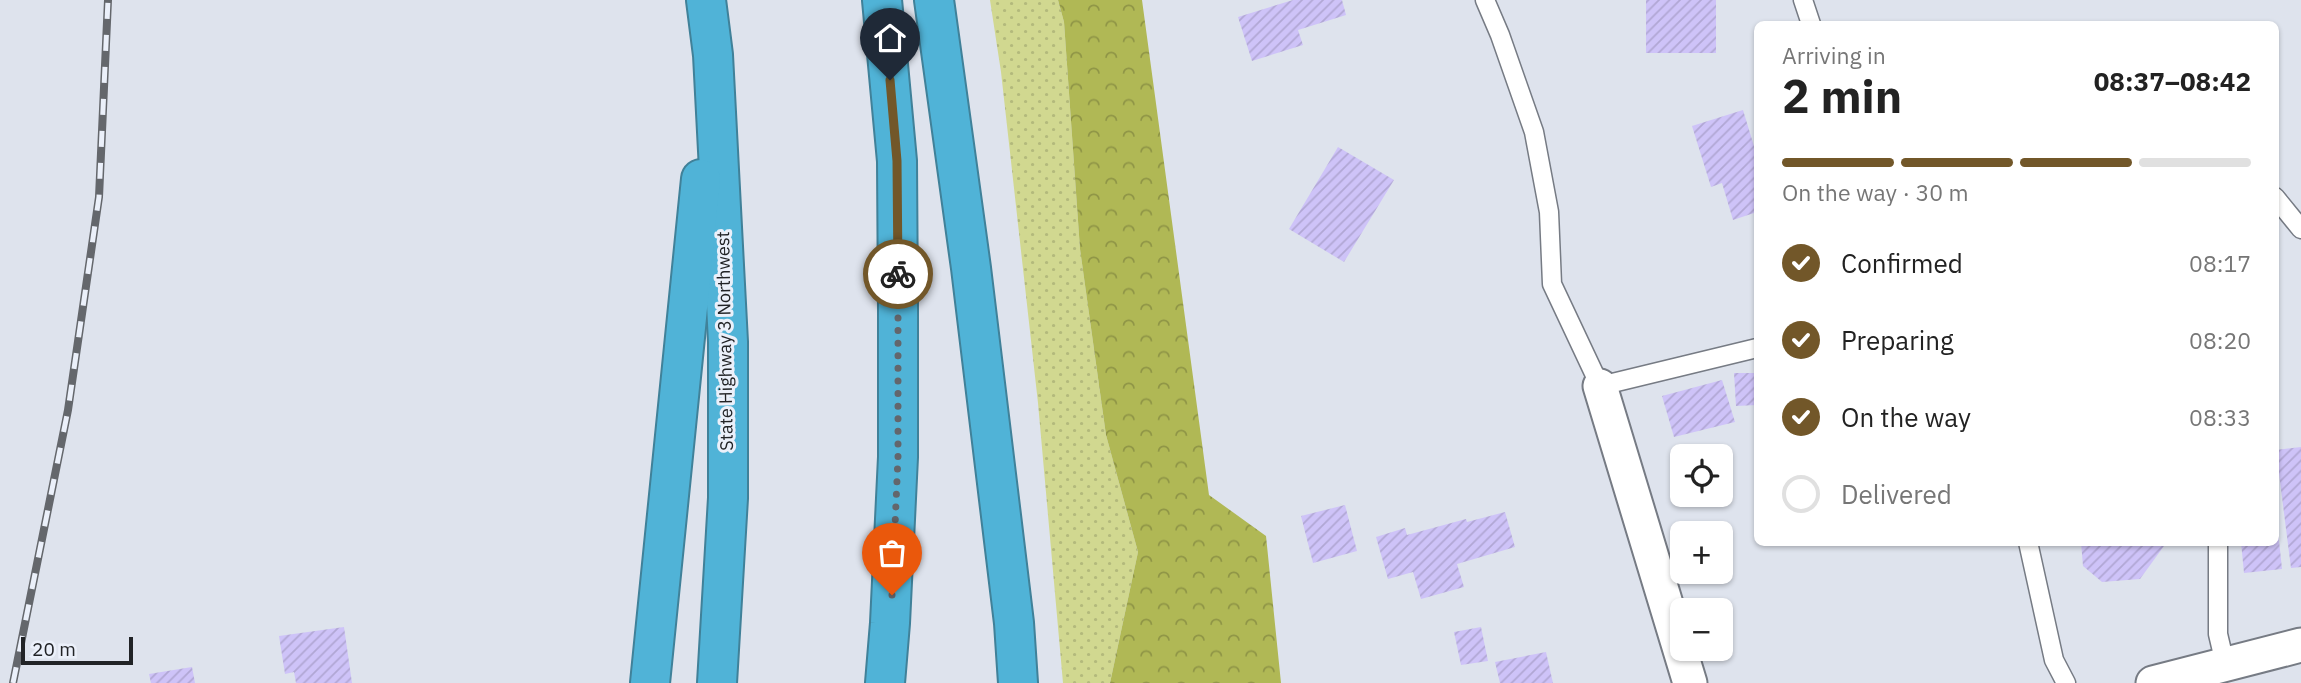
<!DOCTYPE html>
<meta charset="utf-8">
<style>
body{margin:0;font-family:"IBM Plex Sans",sans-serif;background:#f6f6f6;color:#222;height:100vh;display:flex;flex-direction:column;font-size:26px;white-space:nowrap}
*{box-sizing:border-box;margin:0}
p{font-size:23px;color:#767676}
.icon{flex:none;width:38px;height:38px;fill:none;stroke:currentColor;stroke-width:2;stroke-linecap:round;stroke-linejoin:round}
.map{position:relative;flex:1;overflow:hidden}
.sheet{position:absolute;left:1754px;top:21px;width:525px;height:525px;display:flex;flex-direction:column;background:#fff;border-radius:10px;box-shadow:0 2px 5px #0004}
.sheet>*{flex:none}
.tools{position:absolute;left:1670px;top:444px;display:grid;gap:14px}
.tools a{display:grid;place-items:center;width:63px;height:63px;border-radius:10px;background:#fff;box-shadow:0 2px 5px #0004;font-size:35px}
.scale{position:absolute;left:21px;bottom:18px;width:112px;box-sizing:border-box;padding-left:7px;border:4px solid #212326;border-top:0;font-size:19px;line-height:24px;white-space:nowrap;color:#212326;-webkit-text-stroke:5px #ebf0fa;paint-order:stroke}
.pin{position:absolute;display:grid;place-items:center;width:60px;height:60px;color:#fff;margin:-72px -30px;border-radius:50% 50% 50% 0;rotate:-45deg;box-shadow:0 0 7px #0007}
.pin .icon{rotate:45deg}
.courier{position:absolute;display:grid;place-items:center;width:70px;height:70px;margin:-35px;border:5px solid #725729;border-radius:50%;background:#fff;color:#222;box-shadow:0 2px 9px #0007}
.overview em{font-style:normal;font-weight:800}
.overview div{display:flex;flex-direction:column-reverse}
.overview{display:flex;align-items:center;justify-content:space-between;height:119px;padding:0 28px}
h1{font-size:46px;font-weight:800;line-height:52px}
.bar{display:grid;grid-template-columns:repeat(4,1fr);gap:10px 7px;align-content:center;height:84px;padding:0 28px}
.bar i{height:9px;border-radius:5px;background:#e0e0e0}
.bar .active{background:#725729}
.bar p{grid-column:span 4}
ol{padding:0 28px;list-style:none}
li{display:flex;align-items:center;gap:21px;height:77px}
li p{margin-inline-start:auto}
li .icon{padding:7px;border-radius:50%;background:#725729;color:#fff;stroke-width:4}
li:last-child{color:#767676}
li i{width:38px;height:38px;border:4px solid #e0e0e0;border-radius:50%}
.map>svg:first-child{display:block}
.grass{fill:url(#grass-dots)}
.forest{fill:url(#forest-crowns)}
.building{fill:url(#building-hatch)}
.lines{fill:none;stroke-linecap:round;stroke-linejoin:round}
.service-casing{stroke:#767b84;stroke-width:21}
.minor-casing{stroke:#767b84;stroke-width:37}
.motorway-casing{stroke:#408199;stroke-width:42}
.service{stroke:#fff;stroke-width:18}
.minor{stroke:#fff;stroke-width:33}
.motorway{stroke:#50b3d7;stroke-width:38}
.rail-casing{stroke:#64676c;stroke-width:8}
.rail{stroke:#ebf0fa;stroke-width:5;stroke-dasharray:16;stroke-linecap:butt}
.done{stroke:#63666c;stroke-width:7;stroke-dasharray:0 12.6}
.route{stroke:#725729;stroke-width:9}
.labels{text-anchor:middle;stroke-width:6;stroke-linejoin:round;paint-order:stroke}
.street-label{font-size:18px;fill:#212326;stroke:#ebf0fa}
</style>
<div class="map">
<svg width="2301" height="683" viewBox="0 0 2301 683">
<defs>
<pattern id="grass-dots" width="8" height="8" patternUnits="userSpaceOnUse" patternTransform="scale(1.75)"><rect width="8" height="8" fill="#d1d890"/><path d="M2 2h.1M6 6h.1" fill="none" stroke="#b3b97c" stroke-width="1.8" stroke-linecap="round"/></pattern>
<pattern id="forest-crowns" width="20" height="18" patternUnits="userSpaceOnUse" patternTransform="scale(1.75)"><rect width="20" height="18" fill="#b0b855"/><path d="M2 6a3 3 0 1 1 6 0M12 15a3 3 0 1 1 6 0" fill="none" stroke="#8f9546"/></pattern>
<pattern id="building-hatch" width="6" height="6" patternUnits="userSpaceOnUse" patternTransform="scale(1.75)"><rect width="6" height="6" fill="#cec3f8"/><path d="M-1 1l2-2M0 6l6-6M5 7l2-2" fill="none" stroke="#b1a7d4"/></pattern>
</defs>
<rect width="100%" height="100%" fill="#dee3ed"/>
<!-- grass -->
<path class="grass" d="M990 0H1058L1064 22 1080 249 1106 435 1138 552 1110 683H1063L1038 403 1001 72Z"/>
<!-- forest -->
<path class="forest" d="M1058 0H1142L1209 495 1266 536 1281 683H1110L1138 552 1106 435 1080 249 1064 22Z"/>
<!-- building -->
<g class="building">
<path d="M1293 0H1342L1346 15 1298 30 1303 45 1252 61 1238 17Z"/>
<rect x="1646" y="0" width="70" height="53"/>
<path d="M1743 110 1757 156V212L1733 220 1722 183 1711 187 1692 126Z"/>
<path d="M1338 147 1394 180 1344 262 1289 229Z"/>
<path d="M1734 373H1757V405L1736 406Z"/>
<path d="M1722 380 1735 422 1674 437 1662 396Z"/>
<path d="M2301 447V567L2291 568 2276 450Z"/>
<path d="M1345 505 1357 551 1313 563 1301 516Z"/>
<path d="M1505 512 1515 547 1457 564 1464 587 1421 599 1413 572 1388 579 1376 537 1405 528 1407 535 1466 519 1467 522Z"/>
<path d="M2275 521H2277L2282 569 2244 573 2241 542H2275Z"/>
<path d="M2081 542H2164V546L2140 579 2102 582 2083 566Z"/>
<path d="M344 627 352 683H296L294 672 285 674 279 636Z"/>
<path d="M1481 627 1488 661 1461 665 1454 632Z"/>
<path d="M1546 652 1553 683H1500L1495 662Z"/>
<path d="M192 667 195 683H151L149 674Z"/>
</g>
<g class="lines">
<!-- service casing -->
<g class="service-casing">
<g id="service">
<path d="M1485 0 1500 35 1534 132 1549 212 1552 284 1600 386 1757 348"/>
<path d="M1803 0 1811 24"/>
<path d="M2275 197 2301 229"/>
<path d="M2028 542 2054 660 2066 683"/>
<path d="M2218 542V634L2225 664"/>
</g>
</g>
<!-- minor casing -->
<g class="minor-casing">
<g id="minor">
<path d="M1600 386 1690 683"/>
<path d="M2153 683 2301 645"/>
</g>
</g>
<!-- motorway casing -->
<g class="motorway-casing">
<g id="motorway">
<path d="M706 0 713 55 728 342V498L717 683"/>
<path d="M882 0 897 161 898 310V457L890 623 885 683"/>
<path d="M934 0 971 268 1014 623 1018 683"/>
<path d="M650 683 701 179"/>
</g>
</g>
<!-- service -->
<use href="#service" class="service"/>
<!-- minor -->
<use href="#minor" class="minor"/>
<!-- motorway -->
<use href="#motorway" class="motorway"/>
<!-- rail casing -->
<g class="rail-casing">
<path id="rail" d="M13 683 68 410 99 197 108 0"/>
</g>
<!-- rail -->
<use href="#rail" class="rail"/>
</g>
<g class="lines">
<!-- done -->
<path class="done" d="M892 595 898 457V274"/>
<!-- route -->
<path class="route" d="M890 80 897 161 898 274"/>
</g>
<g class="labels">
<!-- street labels -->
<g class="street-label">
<text transform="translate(725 341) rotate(-91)" y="6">State Highway 3 Northwest</text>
</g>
</g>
</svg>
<div class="tools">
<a><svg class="icon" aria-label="locate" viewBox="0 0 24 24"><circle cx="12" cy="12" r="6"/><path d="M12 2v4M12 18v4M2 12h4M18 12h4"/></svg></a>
<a>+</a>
<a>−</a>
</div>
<div class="scale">20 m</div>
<div class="pin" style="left:892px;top:595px;background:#ea580c"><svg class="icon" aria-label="bag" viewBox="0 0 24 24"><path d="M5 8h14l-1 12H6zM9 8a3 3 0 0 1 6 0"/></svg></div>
<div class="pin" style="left:890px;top:80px;background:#1f2937"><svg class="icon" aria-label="home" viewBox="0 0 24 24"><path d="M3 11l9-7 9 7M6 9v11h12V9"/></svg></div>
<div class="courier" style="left:898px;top:274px"><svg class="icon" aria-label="bike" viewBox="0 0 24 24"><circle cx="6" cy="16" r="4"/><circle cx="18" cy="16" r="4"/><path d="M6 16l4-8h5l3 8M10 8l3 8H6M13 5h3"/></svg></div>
<section class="sheet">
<div class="overview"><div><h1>2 min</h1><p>Arriving in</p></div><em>08:37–08:42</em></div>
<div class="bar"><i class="active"></i><i class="active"></i><i class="active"></i><i></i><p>On the way · 30 m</p></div>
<ol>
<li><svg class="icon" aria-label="check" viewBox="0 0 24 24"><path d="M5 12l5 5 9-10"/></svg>Confirmed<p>08:17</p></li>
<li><svg class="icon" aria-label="check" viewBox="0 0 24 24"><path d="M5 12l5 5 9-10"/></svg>Preparing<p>08:20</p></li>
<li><svg class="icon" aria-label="check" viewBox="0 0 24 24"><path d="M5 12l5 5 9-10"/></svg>On the way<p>08:33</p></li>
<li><i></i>Delivered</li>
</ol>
</section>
</div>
